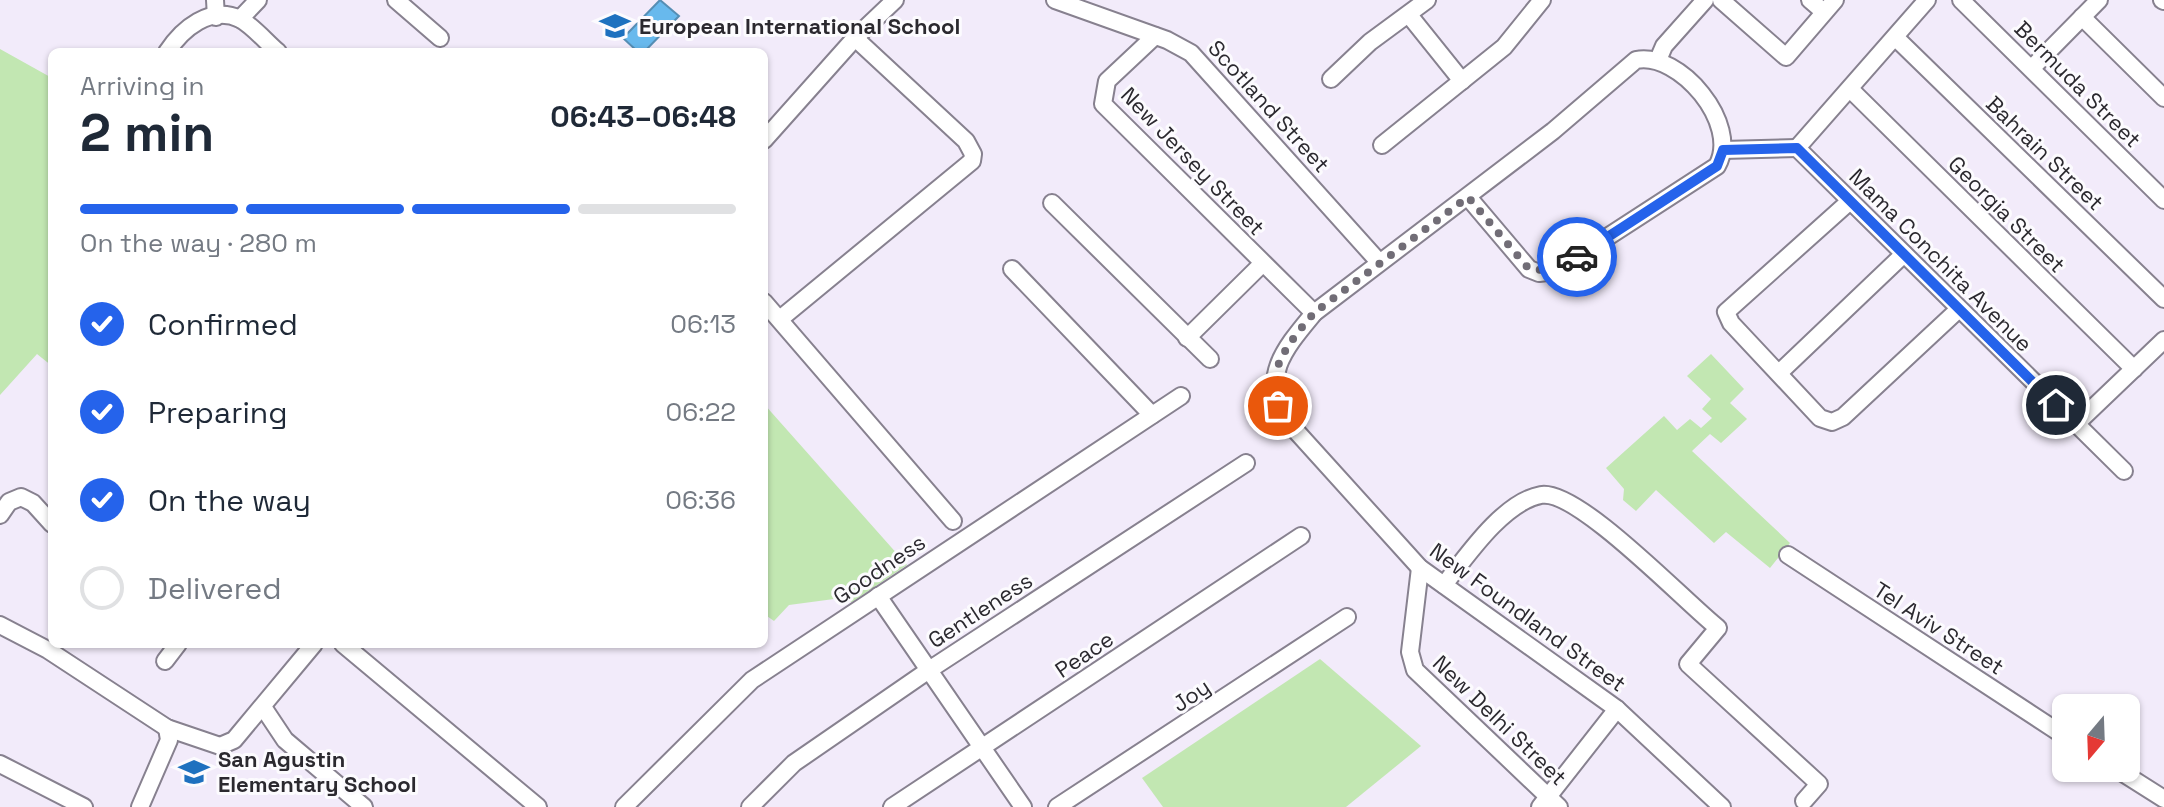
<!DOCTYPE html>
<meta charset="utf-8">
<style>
body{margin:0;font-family:"Space Grotesk",sans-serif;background:#f6f6f7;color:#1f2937;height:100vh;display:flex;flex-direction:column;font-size:30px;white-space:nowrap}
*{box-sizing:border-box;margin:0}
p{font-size:26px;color:#747a83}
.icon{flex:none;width:44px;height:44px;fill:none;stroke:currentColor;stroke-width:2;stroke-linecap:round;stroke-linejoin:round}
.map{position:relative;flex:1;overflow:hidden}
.panel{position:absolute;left:48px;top:48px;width:720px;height:600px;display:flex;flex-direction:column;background:#fff;border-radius:12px;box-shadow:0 2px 6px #0004}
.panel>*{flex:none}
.needle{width:52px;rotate:199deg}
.tools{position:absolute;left:2052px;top:694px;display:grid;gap:16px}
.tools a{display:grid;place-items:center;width:88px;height:88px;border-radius:12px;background:#fff;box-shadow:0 2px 6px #0004;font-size:40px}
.pin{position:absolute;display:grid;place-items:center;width:68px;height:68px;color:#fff;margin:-34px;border:4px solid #fff;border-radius:50%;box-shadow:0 2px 8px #0007}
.courier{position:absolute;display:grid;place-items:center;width:80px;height:80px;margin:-40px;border:6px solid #2563eb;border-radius:50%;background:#fff;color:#222;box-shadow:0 2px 10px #0007}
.summary em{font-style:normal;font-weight:700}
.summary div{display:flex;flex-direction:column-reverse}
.summary{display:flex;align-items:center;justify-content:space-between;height:136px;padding:0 32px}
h1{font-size:52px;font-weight:700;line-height:60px}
.bar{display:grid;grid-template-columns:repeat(4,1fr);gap:12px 8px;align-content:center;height:96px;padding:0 32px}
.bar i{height:10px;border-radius:6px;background:#e0e1e3}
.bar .active{background:#2563eb}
.bar p{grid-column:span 4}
ol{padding:0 32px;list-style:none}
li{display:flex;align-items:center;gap:24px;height:88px}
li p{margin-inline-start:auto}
li .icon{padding:8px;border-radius:50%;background:#2563eb;color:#fff;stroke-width:4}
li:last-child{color:#747a83}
li i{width:44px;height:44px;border:4px solid #e0e1e3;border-radius:50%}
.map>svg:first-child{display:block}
.green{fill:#c2e7b2}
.water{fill:#68b9ed;stroke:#568eb4;stroke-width:2}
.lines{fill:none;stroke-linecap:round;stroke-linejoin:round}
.street-casing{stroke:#87818f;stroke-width:20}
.street{stroke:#fff;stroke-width:16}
.done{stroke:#716d76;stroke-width:8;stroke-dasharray:0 14.4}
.route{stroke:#2563eb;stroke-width:10}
.labels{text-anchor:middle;stroke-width:6;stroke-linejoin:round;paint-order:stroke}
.poi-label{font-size:22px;font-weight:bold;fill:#2b292f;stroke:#fcfbfe;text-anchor:start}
.street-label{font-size:22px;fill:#2b292f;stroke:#fcfbfe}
</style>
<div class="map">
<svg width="2164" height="807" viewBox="0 0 2164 807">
<rect width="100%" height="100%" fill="#f2ebfa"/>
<!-- green -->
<g class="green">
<path d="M0 49 52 78V366L37 354 0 395Z"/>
<path d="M1711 354 1744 389 1730 403 1747 419 1721 443 1710 434 1692 451 1790 543 1770 568 1726 532 1714 543 1656 490 1636 511 1623 500 1624 489 1606 468 1664 416 1677 430 1690 419 1701 428 1712 418 1702 409 1711 399 1687 376Z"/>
<path d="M764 404 907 565 852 602 834 599 789 605 774 621 764 614Z"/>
<path d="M1320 659 1421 746 1346 807H1163L1142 778Z"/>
</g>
<!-- water -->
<path class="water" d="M660 0 679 16 644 52H638L623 38Z"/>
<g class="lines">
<!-- street casing -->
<g class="street-casing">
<g id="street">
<path d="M215 0 216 17"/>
<path d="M396 0 440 38"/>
<path d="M1055 0 1167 40 1191 53 1379 262"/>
<path d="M1721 0 1786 57 1835 0"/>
<path d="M1810 0 1824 12"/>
<path d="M1961 0 2164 200"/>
<path d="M2162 0 2164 1"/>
<path d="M1409 15 1462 81"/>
<path d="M2082 17 2164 98"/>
<path d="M240 19 258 0"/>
<path d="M1155 36 1107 81 1103 104 1314 313"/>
<path d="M1896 38 2164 299"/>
<path d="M167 52C182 29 210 5 240 19 253 26 266 42 278 52"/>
<path d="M1658 60 1664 46 1705 0"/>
<path d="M2032 68 2099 0"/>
<path d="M1331 79 1370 42 1427 0"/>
<path d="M1850 89 2134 369"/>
<path d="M764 140 855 38 895 0"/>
<path d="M1382 145 1504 47 1542 0"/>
<path d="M1797 148 2124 471"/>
<path d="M1797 148 1927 0"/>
<path d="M1723 150 1797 148"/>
<path d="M1468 197 1529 269 1539 273 1555 271 1717 166C1741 124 1679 51 1636 60L1553 131 1314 313C1285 348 1259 377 1287 421L1420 568 1617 709 1722 807"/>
<path d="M1850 201 1726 312 1731 323 1820 418 1832 422 1843 417 1959 309"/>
<path d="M1052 203 1210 359"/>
<path d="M1012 269 1152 415"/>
<path d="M764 302 953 521"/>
<path d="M780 319 972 161 973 154 966 141 855 38"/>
<path d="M1187 338 1262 264"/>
<path d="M1779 373 1904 254"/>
<path d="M2076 424 2164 340"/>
<path d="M0 515 9 502 21 497 33 503 52 524"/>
<path d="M1788 555 2066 737"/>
<path d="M1420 568 1410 652 1415 670 1559 807"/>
<path d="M1444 585C1466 557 1503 502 1541 495 1577 488 1686 603 1718 628L1688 664 1819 784 1804 801"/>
<path d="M878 596 1023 807"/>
<path d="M0 625 48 650 167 728 220 746 234 740 314 644"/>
<path d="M343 644 538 807"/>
<path d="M165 661 178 644"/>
<path d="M263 707 285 740 364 807"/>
<path d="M0 764 84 807"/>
<path d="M2115 768 2164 799"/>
<path d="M140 807 169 740 167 728"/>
<path d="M624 807 752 680 1181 396"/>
<path d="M750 807 794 763 929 670 1246 463"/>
<path d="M892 807 1301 536"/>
<path d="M1057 807 1347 617"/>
<path d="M1540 807 1617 709"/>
</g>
</g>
<!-- street -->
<use href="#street" class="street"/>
</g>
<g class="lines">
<!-- done -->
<path class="done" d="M1278 406C1264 370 1292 339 1314 313L1468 197 1529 269 1555 271 1577 257"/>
<!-- route -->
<path class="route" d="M1577 257 1717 166 1723 150 1797 148 2056 405"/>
</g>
<!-- icons -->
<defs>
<g id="school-bare" transform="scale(2.4)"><path d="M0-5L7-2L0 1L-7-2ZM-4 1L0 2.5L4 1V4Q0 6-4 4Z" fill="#1e71bf" stroke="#fcfbfe" stroke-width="2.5" paint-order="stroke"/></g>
</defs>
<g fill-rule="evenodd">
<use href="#school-bare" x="615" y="26"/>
<use href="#school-bare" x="194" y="772"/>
</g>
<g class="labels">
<!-- poi labels -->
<g class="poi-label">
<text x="639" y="34">European International School</text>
<text x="218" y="767">San Agustin<tspan x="218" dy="25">Elementary School</tspan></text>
</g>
<!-- street labels -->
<g class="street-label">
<text transform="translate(2078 84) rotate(45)" y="8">Bermuda Street</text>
<text transform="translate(1269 106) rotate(48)" y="8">Scotland Street</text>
<text transform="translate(2045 153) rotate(44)" y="8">Bahrain Street</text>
<text transform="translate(1193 161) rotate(46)" y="8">New Jersey Street</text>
<text transform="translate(2007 214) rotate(45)" y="8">Georgia Street</text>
<text transform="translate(1941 260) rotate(45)" y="8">Mama Conchita Avenue</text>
<text transform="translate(879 569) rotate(-34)" y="8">Goodness</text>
<text transform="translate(980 610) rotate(-33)" y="8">Gentleness</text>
<text transform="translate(1528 617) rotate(36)" y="8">New Foundland Street</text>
<text transform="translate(1939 628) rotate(33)" y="8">Tel Aviv Street</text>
<text transform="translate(1084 654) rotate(-34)" y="8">Peace</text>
<text transform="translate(1191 695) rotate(-34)" y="8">Joy</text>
<text transform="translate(1500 720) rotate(44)" y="8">New Delhi Street</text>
</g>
</g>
</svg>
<div class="tools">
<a><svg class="needle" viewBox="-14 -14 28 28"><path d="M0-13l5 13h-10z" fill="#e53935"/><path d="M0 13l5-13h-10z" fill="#747a83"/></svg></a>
</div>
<div class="pin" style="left:1278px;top:406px;background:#ea580c"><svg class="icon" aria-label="bag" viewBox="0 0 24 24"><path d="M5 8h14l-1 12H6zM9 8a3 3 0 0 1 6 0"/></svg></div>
<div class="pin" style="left:2056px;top:405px;background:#1f2937"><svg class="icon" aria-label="home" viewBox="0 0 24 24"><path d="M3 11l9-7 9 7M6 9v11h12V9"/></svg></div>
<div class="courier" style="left:1577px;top:257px"><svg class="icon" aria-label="car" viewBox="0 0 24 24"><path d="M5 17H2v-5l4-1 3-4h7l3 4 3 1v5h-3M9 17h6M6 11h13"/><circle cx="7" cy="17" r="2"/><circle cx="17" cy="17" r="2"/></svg></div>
<section class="panel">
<div class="summary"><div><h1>2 min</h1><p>Arriving in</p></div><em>06:43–06:48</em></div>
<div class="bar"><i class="active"></i><i class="active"></i><i class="active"></i><i></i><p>On the way · 280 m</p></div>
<ol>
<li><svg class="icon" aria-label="check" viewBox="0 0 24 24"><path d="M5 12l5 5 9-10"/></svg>Confirmed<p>06:13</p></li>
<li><svg class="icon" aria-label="check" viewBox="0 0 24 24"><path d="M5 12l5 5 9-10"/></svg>Preparing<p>06:22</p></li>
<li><svg class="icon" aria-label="check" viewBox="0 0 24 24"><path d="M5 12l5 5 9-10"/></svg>On the way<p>06:36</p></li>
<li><i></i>Delivered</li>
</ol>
</section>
</div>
